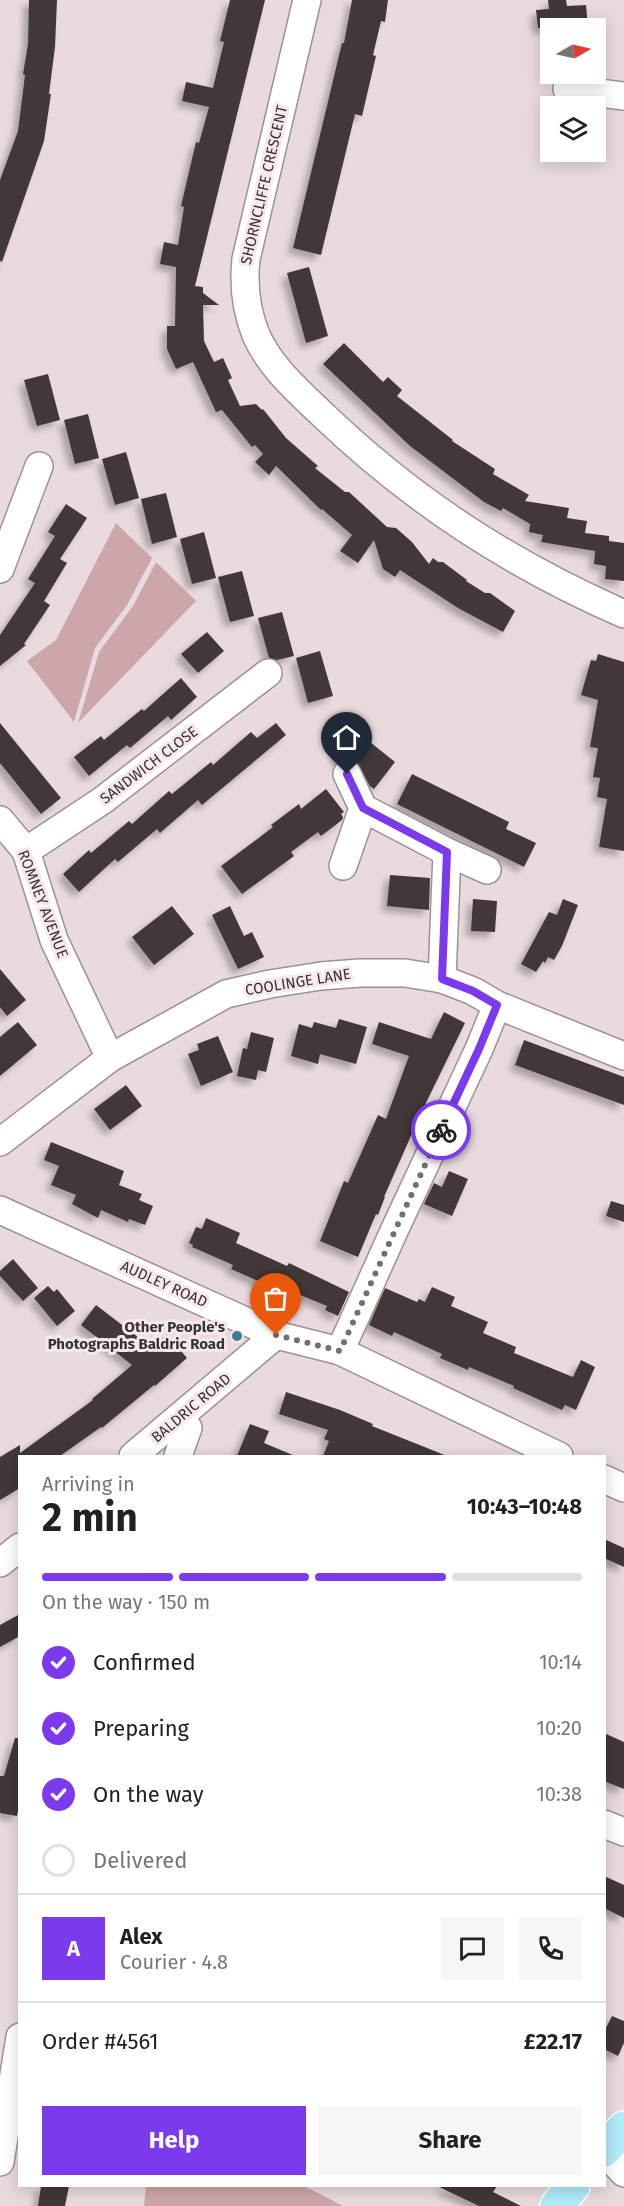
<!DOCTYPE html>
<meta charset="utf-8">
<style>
body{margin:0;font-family:"Fira Sans",sans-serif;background:#f6f6f6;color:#202124;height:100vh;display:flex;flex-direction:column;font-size:22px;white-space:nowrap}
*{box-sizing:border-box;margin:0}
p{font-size:20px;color:#757577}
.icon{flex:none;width:33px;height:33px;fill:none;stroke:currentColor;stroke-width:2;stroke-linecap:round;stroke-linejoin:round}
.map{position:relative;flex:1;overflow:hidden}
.details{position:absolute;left:18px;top:1455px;width:588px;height:732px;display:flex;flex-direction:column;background:#fff;border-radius:0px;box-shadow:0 3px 15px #0003}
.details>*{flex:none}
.needle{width:39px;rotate:81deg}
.tools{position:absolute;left:540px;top:18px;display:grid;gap:12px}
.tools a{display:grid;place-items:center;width:66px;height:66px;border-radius:0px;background:#fff;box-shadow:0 3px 15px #0003;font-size:30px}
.pin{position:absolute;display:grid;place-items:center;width:51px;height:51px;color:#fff;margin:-62px -26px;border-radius:50% 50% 50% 0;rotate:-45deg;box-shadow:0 0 6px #0007}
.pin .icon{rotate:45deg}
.courier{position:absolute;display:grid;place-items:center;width:60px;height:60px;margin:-30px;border:4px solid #7c3aed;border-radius:50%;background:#fff;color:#222;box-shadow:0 2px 8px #0007}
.headline em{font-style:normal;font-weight:700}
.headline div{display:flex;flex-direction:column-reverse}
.headline{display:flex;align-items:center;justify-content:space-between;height:102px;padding:0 24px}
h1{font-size:39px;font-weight:700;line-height:45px}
.bar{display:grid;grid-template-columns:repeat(4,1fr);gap:9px 6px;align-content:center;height:72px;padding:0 24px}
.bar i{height:8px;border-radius:4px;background:#e0e0e0}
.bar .on{background:#7c3aed}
.bar p{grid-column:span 4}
.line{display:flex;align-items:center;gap:15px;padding:0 24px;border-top:2px solid #e0e0e0}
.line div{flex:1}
.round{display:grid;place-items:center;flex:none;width:63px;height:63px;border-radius:0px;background:#f6f6f6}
ol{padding:0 24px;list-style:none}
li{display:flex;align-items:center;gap:18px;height:66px}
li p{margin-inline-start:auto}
li .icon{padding:6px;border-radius:50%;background:#7c3aed;color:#fff;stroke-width:4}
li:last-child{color:#757577}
li i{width:33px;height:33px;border:3px solid #e0e0e0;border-radius:50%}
.action{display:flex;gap:12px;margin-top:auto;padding:12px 24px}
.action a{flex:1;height:69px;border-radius:0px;background:#7c3aed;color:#fff;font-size:24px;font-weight:700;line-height:69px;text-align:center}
.action a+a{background:#f6f6f6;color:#202124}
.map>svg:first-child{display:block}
.green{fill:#cda6ab}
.building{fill:#433839;filter:url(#shadow)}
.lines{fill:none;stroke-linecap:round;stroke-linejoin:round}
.minor-casing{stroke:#9e9193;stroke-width:30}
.major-casing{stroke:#fff;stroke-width:36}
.minor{stroke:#fff;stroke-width:27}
.major{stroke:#b2ebf9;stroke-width:33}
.done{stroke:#766e6e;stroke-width:6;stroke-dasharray:0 10.8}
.route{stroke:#7c3aed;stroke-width:8}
.poi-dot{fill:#3b7f8e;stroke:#f7e8ea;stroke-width:2}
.labels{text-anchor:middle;stroke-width:6;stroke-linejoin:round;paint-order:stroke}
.street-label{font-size:15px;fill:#383333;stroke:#f7e8ea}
.poi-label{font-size:15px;font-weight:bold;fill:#383333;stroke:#f7e8ea;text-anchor:end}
</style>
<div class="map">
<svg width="624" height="2206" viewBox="0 0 624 2206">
<defs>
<filter id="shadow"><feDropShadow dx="-5.5" dy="5.5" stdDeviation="3" flood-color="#0004"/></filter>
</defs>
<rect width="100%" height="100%" fill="#e9dbdd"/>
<!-- green -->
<g class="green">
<path d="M116 523 152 558 127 605 95 648 74 722 27 661 56 640Z"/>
<path d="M156 562 196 601 78 723 99 652 133 606Z"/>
<path d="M146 2186H304L343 2206H144Z"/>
</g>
<!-- building -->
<g class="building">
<path d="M29 0H57L55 47 49 94H51L44 141 2 262 0 261V180L18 131 25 75 23 74 28 44Z"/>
<path d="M230 0H265L195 286 203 287V293L219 305H203L204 341 214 362 223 358 232 378 228 380 240 406 256 404 262 410 263 409 286 438 318 466 315 468 345 492H349L387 527 396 528 412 542 429 564 433 558 438 562H443L467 580 466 581 485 593H490L515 611 503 632 458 608 400 570 395 577 383 569 374 540 358 563 340 551 352 535 322 509 321 510 276 466 269 475 255 462 263 454 255 445 252 447 222 410 216 412 193 362 176 369 167 349V326H175L176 267 160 264 164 242 178 245 184 207 181 206 196 142 199 143 209 107 182 101 186 82 213 88 224 42 220 41Z"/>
<path d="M352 0H388L385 22 381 21 373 55 376 56 362 116 355 114 321 255 293 248 342 43H344Z"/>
<path d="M548 0H566L567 6 586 5 588 28H538L536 10 549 9Z"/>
<path d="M309 267 328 336 306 343 287 273Z"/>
<path d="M344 343 383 382 388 377 402 390 397 396 453 440 452 441 495 469 493 474 529 495 525 501 569 508 567 518 587 521 585 533 609 536V541L624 543V581L605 579 606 566 594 564 595 551 541 542 543 535 529 532 530 524 503 508 501 511 484 502 410 446 323 364Z"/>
<path d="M48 374 60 420 37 426 24 380Z"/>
<path d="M88 414 99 458 75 464 64 420Z"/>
<path d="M126 452 139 498 115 505 102 459Z"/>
<path d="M166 493 177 537 152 544 141 499Z"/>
<path d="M66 504 87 518 60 559 67 563 44 601 50 605 24 644 26 645 0 666V635L35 583 28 579 55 536 48 532Z"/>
<path d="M204 532 216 578 192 584 180 539Z"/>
<path d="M242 571 254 616 230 622 218 577Z"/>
<path d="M282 612 294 656 277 660 269 658 258 618Z"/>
<path d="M207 632 224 651 198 673 181 654Z"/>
<path d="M320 651 333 696 308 703 296 658Z"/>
<path d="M598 654 624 662V851L599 847 607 799 597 797 600 778 593 777 598 748 590 747 598 700 581 695 591 660 596 661Z"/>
<path d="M181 678 197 697 171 720 168 716 130 748 127 745 89 776 74 757 101 736 104 740 142 709 144 711Z"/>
<path d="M0 723 61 798 41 814 0 763Z"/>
<path d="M276 723 286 735 202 805 198 800 160 833 157 829 118 862 115 859 79 892 63 874 89 850 91 853 129 821 132 824 169 791 172 794 211 762 213 765 251 732 257 738Z"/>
<path d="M355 730 395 762 374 789 370 786 356 761 349 758 339 761 337 759V753Z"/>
<path d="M412 774 509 822 506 829 536 843 524 867 397 804Z"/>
<path d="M326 789 344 812 341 814 343 817 342 820 321 836 318 832 291 852 294 856 242 894 221 866 260 837 273 827 271 825 299 804 301 809Z"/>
<path d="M390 875 430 878 429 910 387 906Z"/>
<path d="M473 899 497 901 495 932 471 931Z"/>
<path d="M563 899 578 905 562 946 554 960 548 957 545 963 543 961 536 972 521 964 549 912 557 915Z"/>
<path d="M172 906 194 934 154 965 132 937Z"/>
<path d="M230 906 244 936 252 932 264 957 238 969 212 915Z"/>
<path d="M0 969 26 1000 7 1016 0 1007Z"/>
<path d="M444 1012 465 1023 421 1113 384 1197H385L378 1215 376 1214 358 1257 320 1241 344 1181 348 1183 378 1115 386 1119 409 1056 372 1044 379 1022 431 1039Z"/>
<path d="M339 1019 367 1027 356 1064 320 1054 318 1064 291 1056 299 1024 312 1028 314 1022 336 1028Z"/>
<path d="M18 1022 37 1045 0 1076V1037Z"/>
<path d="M251 1032 274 1038 266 1072 258 1070 256 1080 237 1076 243 1048 247 1049Z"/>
<path d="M218 1036 233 1072 201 1086 188 1054 199 1050 197 1044Z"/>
<path d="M524 1040 624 1077V1105L515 1065Z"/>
<path d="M126 1085 142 1106 110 1130 94 1109Z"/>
<path d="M51 1142 124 1171 119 1185 142 1194 139 1200 153 1206 145 1225 129 1219 128 1222 101 1210 98 1218 72 1204 76 1195 51 1185 59 1166 44 1160Z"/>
<path d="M449 1171 468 1179 452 1216 424 1204 434 1183 442 1187Z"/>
<path d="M611 1201 624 1205V1222L606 1216Z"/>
<path d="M206 1218 240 1233 236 1243 287 1266 289 1263 349 1292 338 1316 325 1310 327 1306 266 1281 265 1284 231 1269 233 1265 192 1247 193 1245 189 1243 196 1227 202 1229Z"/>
<path d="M13 1259 38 1288 23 1301 0 1276V1271Z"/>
<path d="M48 1286 54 1292 57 1289 75 1311 57 1326 34 1298Z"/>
<path d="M432 1287 455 1297 451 1306 488 1322 483 1333 516 1347 514 1353 573 1377 581 1360 595 1367 576 1410 565 1405 562 1410 513 1388 514 1386 469 1367 468 1370 440 1358 442 1354 394 1332 392 1336 369 1325 385 1288 417 1302 419 1299 425 1302Z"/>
<path d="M96 1305 151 1347 167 1334 187 1358 155 1386 154 1385 102 1428 101 1427 60 1456H20V1488L0 1500V1457L20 1445V1453L93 1400 92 1399 132 1365 81 1325Z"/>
<path d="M286 1392 340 1410 373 1424 372 1426 447 1456H323L329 1441 324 1439 328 1430 279 1414Z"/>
<path d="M250 1424 269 1431 264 1443 295 1456H237Z"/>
<path d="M604 1539 624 1548V1567L604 1558Z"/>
<path d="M20 1614V1636L0 1647V1625Z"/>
<path d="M604 1733 624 1742V1789L604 1781Z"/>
<path d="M15 1738H20V1802L17 1816 0 1813V1776H4Z"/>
<path d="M604 1876 624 1885V1918L604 1908Z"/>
<path d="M612 2016 624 2021V2043L618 2056 604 2049V2032Z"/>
<path d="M41 2186H69L65 2206H38Z"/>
<path d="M437 2186H497L493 2192 521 2206H479Z"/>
</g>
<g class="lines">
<!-- minor casing -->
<g class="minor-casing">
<g id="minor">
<path d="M307 0 246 259C243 286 246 310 256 335 270 367 298 391 323 415 413 501 510 564 624 614"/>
<path d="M567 89 624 96"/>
<path d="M0 569 39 466"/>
<path d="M363 808 447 852 487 870"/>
<path d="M0 820 26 851 54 940 110 1058"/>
<path d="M26 851 103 800 268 673"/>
<path d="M343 866 363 808 347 774"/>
<path d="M442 979 447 852"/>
<path d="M0 1142 110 1058 226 994 270 984 321 976 360 973H405L442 979 473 991 497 1005 624 1056"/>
<path d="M0 1210 276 1335 340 1351 559 1456"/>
<path d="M340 1351 394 1231 479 1049 497 1005"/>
<path d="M133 1456 276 1335"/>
<path d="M178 1456 188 1428 181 1417"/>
<path d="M604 1479 624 1488"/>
<path d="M0 1563 20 1547"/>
<path d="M604 1824 624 1832"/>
<path d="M604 2152 624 2173"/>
<path d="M0 2162 20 2037"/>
</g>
</g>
<!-- major casing -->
<g class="major-casing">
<g id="major">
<path d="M604 2150 624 2128"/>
<path d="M557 2206 573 2186"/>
</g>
</g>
<!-- minor -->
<use href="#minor" class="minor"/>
<!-- major -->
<use href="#major" class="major"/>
</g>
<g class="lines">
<!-- done -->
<path class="done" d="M276 1335 340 1351 441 1130"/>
<!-- route -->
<path class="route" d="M347 774 363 808 447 852 442 979 473 991 497 1005 479 1049 441 1130"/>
</g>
<!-- markers -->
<circle class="poi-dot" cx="237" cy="1336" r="6"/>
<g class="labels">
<!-- street labels -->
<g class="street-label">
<text transform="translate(264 185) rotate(-77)" y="5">SHORNCLIFFE CRESCENT</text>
<text transform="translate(149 765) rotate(-37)" y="5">SANDWICH CLOSE</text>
<text transform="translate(43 904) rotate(69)" y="5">ROMNEY AVENUE</text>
<text transform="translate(298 982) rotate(-9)" y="5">COOLINGE LANE</text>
<text transform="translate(164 1284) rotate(24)" y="5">AUDLEY ROAD</text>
<text transform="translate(191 1408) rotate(-40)" y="5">BALDRIC ROAD</text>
</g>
<!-- poi labels -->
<g class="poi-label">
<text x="225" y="1332">Other People's<tspan x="225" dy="17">Photographs Baldric Road</tspan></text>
</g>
</g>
</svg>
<div class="tools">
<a><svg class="needle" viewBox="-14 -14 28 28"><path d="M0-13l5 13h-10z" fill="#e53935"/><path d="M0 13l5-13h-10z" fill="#757577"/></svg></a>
<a><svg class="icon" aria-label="layers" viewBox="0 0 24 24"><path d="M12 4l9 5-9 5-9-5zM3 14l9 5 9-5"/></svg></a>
</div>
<div class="pin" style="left:276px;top:1335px;background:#ea580c"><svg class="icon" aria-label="bag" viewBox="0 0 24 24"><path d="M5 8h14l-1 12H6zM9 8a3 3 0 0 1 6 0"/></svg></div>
<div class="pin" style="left:347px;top:774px;background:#1f2937"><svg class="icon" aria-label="home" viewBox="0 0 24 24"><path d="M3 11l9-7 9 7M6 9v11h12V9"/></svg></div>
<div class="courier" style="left:441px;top:1130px"><svg class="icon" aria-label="bike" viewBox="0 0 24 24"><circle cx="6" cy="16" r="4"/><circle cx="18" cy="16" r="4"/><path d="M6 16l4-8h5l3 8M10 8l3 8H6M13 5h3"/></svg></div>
<section class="details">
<div class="headline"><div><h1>2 min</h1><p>Arriving in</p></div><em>10:43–10:48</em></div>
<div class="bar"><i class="on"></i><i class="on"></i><i class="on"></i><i></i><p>On the way · 150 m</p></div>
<ol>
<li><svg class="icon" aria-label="check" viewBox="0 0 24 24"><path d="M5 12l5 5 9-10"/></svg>Confirmed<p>10:14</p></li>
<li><svg class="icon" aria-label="check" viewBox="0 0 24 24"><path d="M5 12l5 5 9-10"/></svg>Preparing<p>10:20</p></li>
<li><svg class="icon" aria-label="check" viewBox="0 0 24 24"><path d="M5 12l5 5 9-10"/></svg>On the way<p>10:38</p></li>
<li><i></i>Delivered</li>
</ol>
<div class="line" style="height:108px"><b class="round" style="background:#7c3aed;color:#fff">A</b><div><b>Alex</b><p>Courier · 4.8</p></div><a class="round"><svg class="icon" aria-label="chat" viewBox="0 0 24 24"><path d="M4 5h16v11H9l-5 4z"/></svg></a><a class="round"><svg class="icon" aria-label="phone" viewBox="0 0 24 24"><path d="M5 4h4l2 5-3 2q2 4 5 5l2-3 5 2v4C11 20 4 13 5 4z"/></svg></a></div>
<div class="line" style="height:78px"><div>Order #4561</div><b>£22.17</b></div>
<div class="action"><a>Help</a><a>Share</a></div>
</section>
</div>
